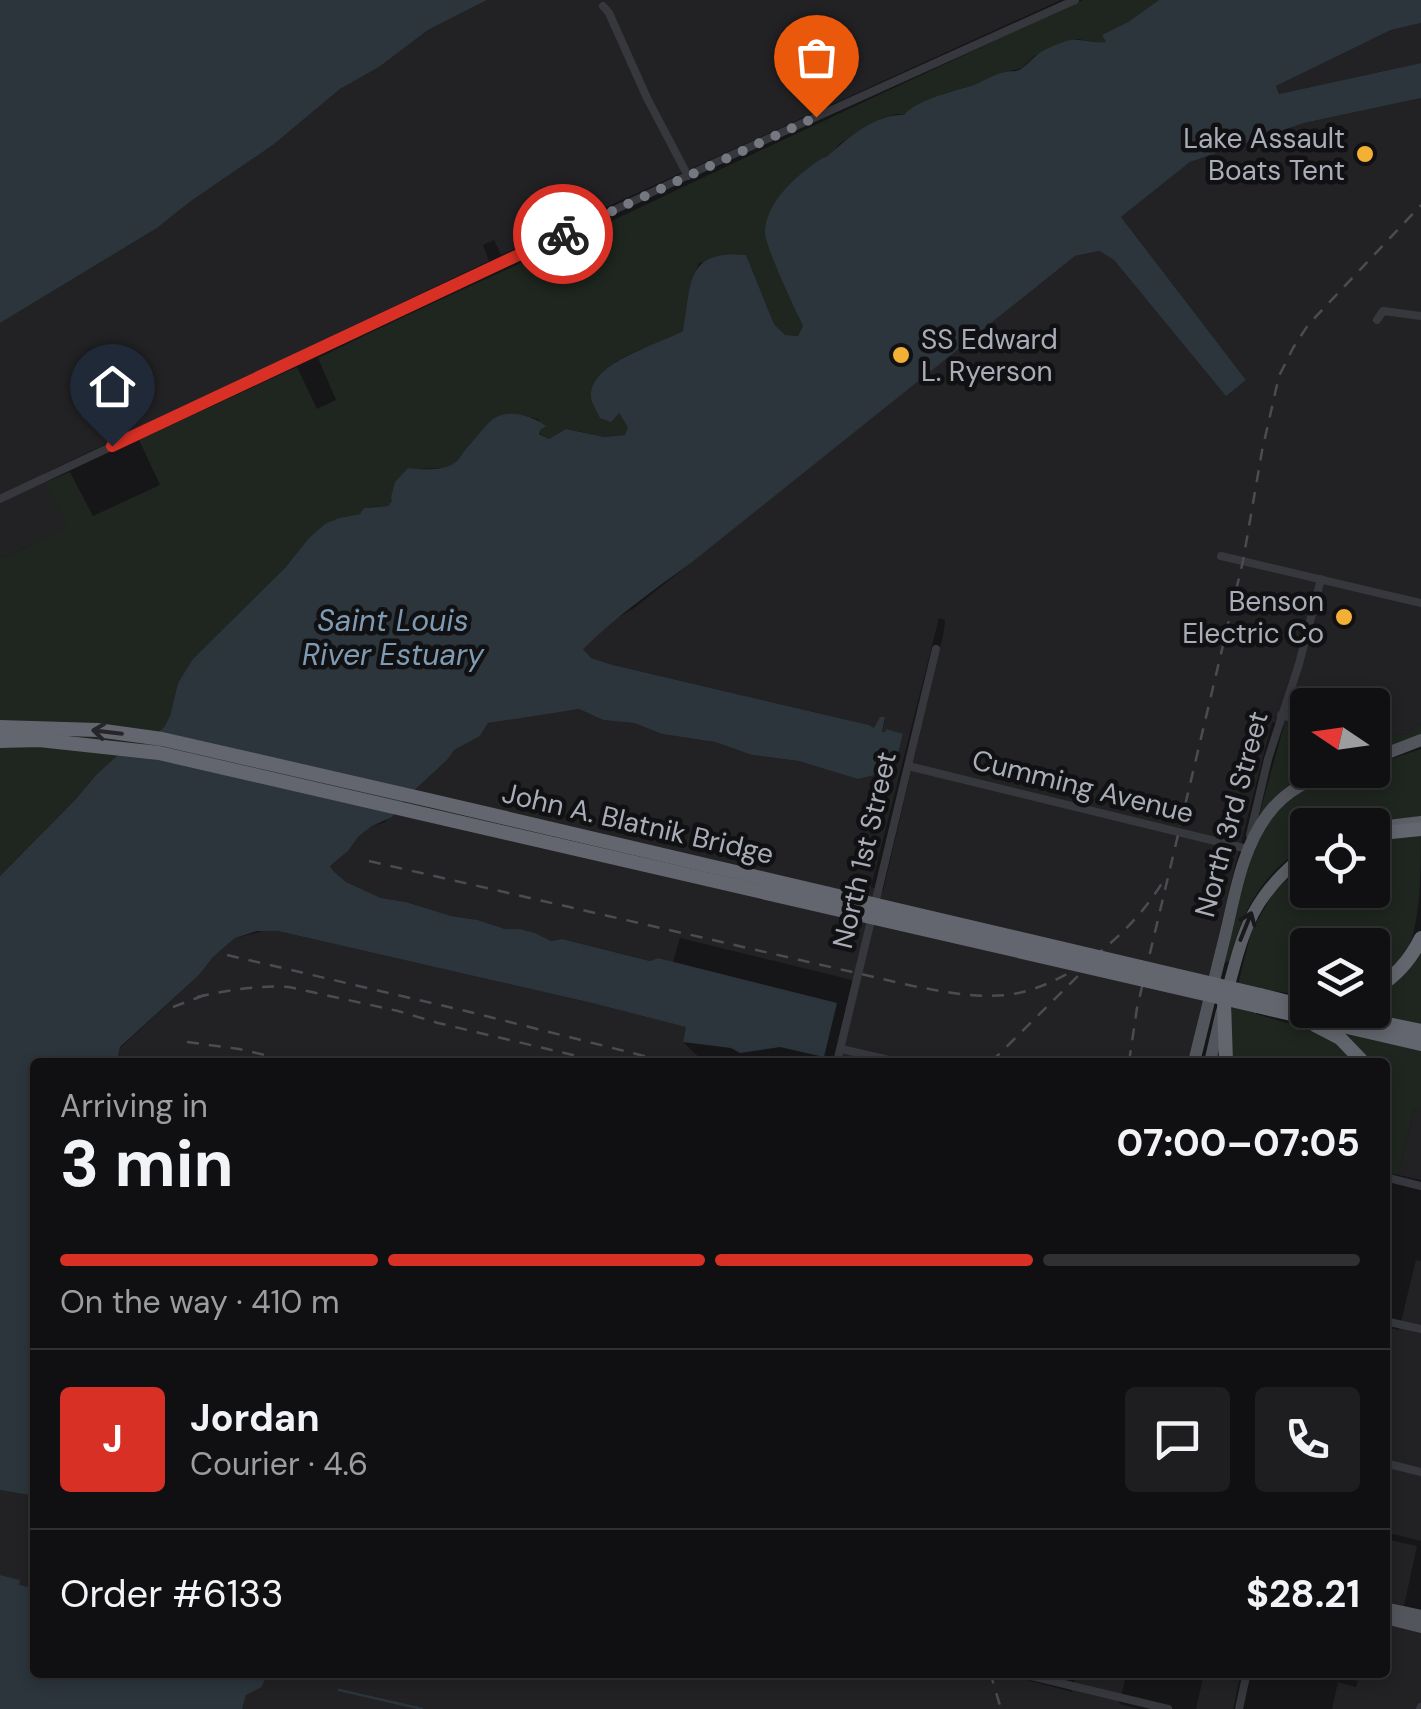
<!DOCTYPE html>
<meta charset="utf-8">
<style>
body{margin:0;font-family:"DM Sans",sans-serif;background:#1e1e20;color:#f1f3f6;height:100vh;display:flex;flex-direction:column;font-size:38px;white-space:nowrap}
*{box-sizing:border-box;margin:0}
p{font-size:32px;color:#9c9d9f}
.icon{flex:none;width:55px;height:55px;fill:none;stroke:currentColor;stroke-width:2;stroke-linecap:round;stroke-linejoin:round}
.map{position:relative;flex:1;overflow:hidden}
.details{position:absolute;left:30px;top:1058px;width:1360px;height:620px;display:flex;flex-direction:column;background:#101012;border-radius:10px;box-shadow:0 5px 15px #0003,0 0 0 2px #303032}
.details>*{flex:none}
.needle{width:65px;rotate:283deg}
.tools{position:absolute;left:1290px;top:688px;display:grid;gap:20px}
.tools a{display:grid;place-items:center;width:100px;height:100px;border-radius:10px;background:#101012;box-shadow:0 5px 15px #0003,0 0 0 2px #303032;font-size:50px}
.pin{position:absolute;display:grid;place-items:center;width:85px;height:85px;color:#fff;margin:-102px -42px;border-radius:50% 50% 50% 0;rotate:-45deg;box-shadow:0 0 10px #0007}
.pin .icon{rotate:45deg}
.courier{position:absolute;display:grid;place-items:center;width:100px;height:100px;margin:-50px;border:8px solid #d93025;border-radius:50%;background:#fff;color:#222;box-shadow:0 2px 12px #0007}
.head em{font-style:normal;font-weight:700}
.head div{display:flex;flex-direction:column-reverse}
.head{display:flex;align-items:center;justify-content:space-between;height:170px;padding:0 30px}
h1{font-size:65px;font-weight:700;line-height:75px}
.bar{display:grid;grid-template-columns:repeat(4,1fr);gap:15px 10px;align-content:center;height:120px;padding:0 30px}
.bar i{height:12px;border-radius:8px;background:#303032}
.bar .selected{background:#d93025}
.bar p{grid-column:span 4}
.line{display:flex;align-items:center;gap:25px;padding:0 30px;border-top:2px solid #303032}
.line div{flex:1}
.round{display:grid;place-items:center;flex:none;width:105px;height:105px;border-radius:10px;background:#1e1e20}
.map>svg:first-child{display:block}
.built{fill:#222225;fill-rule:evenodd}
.green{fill:#1e261f}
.water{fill:#2c353c}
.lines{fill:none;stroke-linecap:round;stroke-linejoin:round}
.stream{stroke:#2c353c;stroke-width:2.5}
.minor{stroke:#37383d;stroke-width:8}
.primary{stroke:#53555c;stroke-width:12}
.trunk{stroke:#5b5e65;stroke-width:12}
.motorway{stroke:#63666e;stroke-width:14}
.rail{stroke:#4a4c52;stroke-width:2.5;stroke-dasharray:12 10;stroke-linecap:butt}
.motorway-bridge{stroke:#63666e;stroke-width:14}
.oneway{stroke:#26262a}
.oneway2{stroke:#18191b}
.done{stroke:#757880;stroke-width:10;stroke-dasharray:0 18}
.route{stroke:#d93025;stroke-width:12}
.poi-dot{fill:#f2b134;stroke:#111113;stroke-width:4}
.labels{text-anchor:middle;stroke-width:9;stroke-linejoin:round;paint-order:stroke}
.poi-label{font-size:28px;fill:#a8adb8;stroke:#111113;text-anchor:end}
.street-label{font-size:28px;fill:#a8adb8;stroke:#111113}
.water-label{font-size:30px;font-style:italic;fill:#7f9bb3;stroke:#111113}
</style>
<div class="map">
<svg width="1421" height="1709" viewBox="0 0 1421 1709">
<rect width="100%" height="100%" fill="#161618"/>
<!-- built -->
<g class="built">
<path d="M487 0H1061L501 255 494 240 483 245 489 261 43 474 68 528 0 559V323L157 228 191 201 273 145 340 89 379 67 428 30Z"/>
<path d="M1421 23V63L1279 94 1276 86 1391 30Z"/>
<path d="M1421 98V723L1407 734 1373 739 1372 705H1308L1307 731 1272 722 1235 866 1189 1062H837L856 981 680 938 673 962 658 958 651 961 562 939 551 941 535 933 520 929H505L478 920 451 916 406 902 381 898 346 882 333 872 330 866 348 851 359 836 372 826 385 822 399 808 406 798 447 760 454 749 480 736 488 723 530 715 579 709 603 720 634 723 662 734 715 742 752 755 799 761 858 778 894 770 903 735 882 732 885 720 874 729 869 725 613 665 591 658 582 649 609 623 634 608 691 563 1075 256 1099 251 1114 260 1226 395 1246 380 1121 217 1190 162 1304 123ZM939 618 945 620 944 631 883 891 871 887Z"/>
<path d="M264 931H278L592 1003 687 1027 683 1042 704 1062H136L118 1056 120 1048 199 975 213 957 235 938Z"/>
<path d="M1414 1108 1421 1109V1180L1398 1175Z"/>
<path d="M1416 1260 1421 1261V1541L1385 1532V1327L1399 1330Z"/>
<path d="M0 1490 35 1496V1588L19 1585V1580L0 1575Z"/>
<path d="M1385 1539 1417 1546 1404 1606 1385 1601Z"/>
<path d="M1385 1624 1421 1633V1709H1332L1338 1682 1356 1687 1358 1681 1326 1673 1385 1672Z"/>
<path d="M267 1672H999L1072 1692 1075 1680 1036 1673 1127 1672 1119 1704 1139 1709H242L246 1695 262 1687Z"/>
<path d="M1204 1673H1241L1233 1709H1196Z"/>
</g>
<!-- green -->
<g class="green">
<path d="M1083 0H1159L1128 22 1103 35 1106 42 1100 43 1078 39 1064 42 1054 49 1034 56 1022 68 1005 72 971 86 942 94 904 115 897 114 882 118 839 144 830 155 803 173 798 316 803 326 798 336 785 335 774 324 746 255 699 263 692 281 684 331C663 342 619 354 607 370 601 379 597 390 593 399V403L618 412 629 427 625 435 604 437 566 429 549 439 539 433 540 422 538 419 516 414 489 422 481 435 455 463 446 468 408 469 395 483 393 501 388 506 368 507 360 514 339 518 308 539 285 568 178 683 170 716 164 727 147 743 118 755 97 774 75 800 0 876V559L67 528 46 482 70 472 93 516 160 485 139 440 297 367 317 409 336 400 318 358C411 312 507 270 601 226 761 150 922 74 1083 0Z"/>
<path d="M1421 723V736L1373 753V739L1407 734Z"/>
<path d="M1284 725 1307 731 1308 770H1321L1258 819Z"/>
<path d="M1421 749V816L1363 825H1308L1307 845C1261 875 1243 909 1229 961L1223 963C1226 943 1234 922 1239 902 1246 877 1251 850 1265 827 1287 792 1332 770 1372 770L1373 765Z"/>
<path d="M1421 833C1421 870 1421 921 1407 952 1398 965 1384 975 1373 986L1372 945H1308L1307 996 1261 989 1256 1014 1315 1031 1335 1040 1357 1062H1230L1229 1021 1251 932 1273 893 1307 861 1308 890H1372L1373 838Z"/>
<path d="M1421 949V1028L1338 1010H1372L1373 995Z"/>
<path d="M1333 1027 1421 1048V1109L1414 1108 1398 1175 1385 1172V1062H1370L1361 1050Z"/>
</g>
<!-- water -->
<g class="water">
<path d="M0 0H487L428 30 379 67 340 89 273 145 191 201 157 228 0 323Z"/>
<path d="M1159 0H1421V23L1391 30 1276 86 1279 94 1421 63V98L1304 123 1190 162 1121 217 1246 380 1226 396 1114 260 1099 251 1075 256 691 563C653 590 616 617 583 649L591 658 613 665 869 725 874 728 880 717H885L882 732H885L886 729 903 734 894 770 858 779 799 761 752 755 715 742 662 734 634 723 603 720 579 709 488 723 480 736 454 750 447 760 406 798 392 817 372 826 359 836 348 851 330 866 333 871 346 882 381 898 406 902 451 916 478 920 505 929H520L535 933 551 941 562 939 650 961 658 958 837 1003 824 1057 780 1047 740 1053 731 1048 683 1042 686 1027 592 1003 278 931H257L235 938 213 957 199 975 120 1047 118 1057 136 1062H35V1496L0 1490V876L75 800 97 774 118 755 147 743 164 727 170 716 178 683 193 659 285 568 308 539 325 524 339 518 360 514 364 508 388 506 392 501 391 497 395 482 408 468C421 469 437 471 449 466 457 463 461 456 466 449 472 443 488 422 493 419 509 408 533 416 546 426L540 430 539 434 549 439 566 429 604 437 625 435 628 427 619 413 611 422 600 418C597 411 591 403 591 396 590 362 660 344 683 331 692 282 685 250 746 255L774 324 785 335 798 336 803 326C795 309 766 248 765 233 765 203 796 176 818 161 825 156 825 159 831 153 850 136 878 113 904 115 914 102 951 91 968 87 981 83 992 75 1005 72 1012 70 1013 73 1021 69 1027 65 1033 58 1038 54 1045 49 1058 44 1066 41 1080 37 1092 44 1106 42L1102 35 1128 22Z"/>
<path d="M0 1575 20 1580 19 1585 35 1588V1672L267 1673 262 1687 246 1695 242 1709H0Z"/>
</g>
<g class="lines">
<!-- stream -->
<path class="stream" d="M339 1690 422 1709"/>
<!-- minor -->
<g class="minor">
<path d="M603 6 609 13 647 98 688 176"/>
<path d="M1377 320 1383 311 1421 316"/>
<path d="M0 499 712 164 1075 0"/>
<path d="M1221 556 1421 603"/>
<path d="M1281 715 1305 721"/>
<path d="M908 766 1248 849"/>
<path d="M1250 835 1268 759 1299 664 1321 579"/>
<path d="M841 1049 898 1062"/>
<path d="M837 1062 936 649"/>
<path d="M1385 1177 1421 1186"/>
<path d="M1385 1321 1421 1329"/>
<path d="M1385 1463 1421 1472"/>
<path d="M1014 1672 1168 1709"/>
<path d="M1239 1709 1247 1672"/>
<path d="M1420 1709 1421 1707"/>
</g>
<!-- primary -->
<g class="primary">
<path d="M1372 759 1421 740"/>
<path d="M1194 1062C1204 1020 1215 978 1225 936 1235 895 1242 848 1268 814 1286 790 1310 779 1338 770"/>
<path d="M1210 1062 1222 1011"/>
<path d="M1385 1608 1421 1616"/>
<path d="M1385 1618 1421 1627"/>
</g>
<!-- trunk -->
<g class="trunk">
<path d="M1380 827 1421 822"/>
<path d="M1227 993C1244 928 1252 895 1308 852"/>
</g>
<!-- motorway -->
<g class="motorway">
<path d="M1372 834 1421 829"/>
<path d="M1372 990C1395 978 1410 961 1421 938"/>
<path d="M1260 995 1308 1007"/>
<path d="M1224 1001 1226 1062"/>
<path d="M1257 1006 1421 1044"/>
<path d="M1320 1010 1421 1031"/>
<path d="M1315 1025 1340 1038 1363 1062"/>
</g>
<!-- rail -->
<g class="rail">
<path d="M369 861 913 986C945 992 975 998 1007 995 1068 987 1131 934 1162 883"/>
<path d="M227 955 474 1013 668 1062"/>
<path d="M197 997C228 990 258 985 289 987L398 1011 438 1023 602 1062"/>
<path d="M173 1007 210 993"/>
<path d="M187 1042 239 1049 295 1062"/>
<path d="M991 1062 1079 975"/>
<path d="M1129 1062 1137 1008 1243 561 1262 451 1279 376 1293 348 1308 325 1421 205"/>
<path d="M990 1672 1001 1709"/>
</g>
<!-- motorway-bridge -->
<g class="motorway-bridge">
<path d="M0 727 97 730 162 739 433 801 1260 995"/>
<path d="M0 741 39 740 159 753 1257 1006"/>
</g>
</g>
<!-- one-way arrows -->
<defs><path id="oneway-shaft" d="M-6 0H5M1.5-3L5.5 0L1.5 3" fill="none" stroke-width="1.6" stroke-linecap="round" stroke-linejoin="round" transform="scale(2.5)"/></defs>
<use class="oneway" href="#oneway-shaft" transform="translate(107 732) rotate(-173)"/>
<use class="oneway2" href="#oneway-shaft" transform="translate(1246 926) rotate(-68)"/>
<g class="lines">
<!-- done -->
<path class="done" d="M563 234 816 117"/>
<!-- route -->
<path class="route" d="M112 446 563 234"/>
</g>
<!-- markers -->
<g class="poi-dot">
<circle cx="1365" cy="154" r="10"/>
<circle cx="901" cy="355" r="10"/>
<circle cx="1344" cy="617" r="10"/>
</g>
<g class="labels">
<!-- poi labels -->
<g class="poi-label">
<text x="1345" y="148">Lake Assault<tspan x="1345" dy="32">Boats Tent</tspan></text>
<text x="921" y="349" text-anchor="start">SS Edward<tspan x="921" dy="32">L. Ryerson</tspan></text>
<text x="1324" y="611">Benson<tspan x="1324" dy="32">Electric Co</tspan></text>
</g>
<!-- street labels -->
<g class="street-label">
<text transform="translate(1083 786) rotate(14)" y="10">Cumming Avenue</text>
<text transform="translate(1231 814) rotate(-75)" y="10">North 3rd Street</text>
<text transform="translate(638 823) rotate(13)" y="10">John A. Blatnik Bridge</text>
<text transform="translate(864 850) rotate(-77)" y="10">North 1st Street</text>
</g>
<!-- water labels -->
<g class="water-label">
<text x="393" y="631">Saint Louis<tspan x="393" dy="34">River Estuary</tspan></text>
</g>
</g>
</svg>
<div class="tools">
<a><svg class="needle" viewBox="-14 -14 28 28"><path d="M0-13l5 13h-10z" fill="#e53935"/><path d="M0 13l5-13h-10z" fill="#9c9d9f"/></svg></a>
<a><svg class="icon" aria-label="locate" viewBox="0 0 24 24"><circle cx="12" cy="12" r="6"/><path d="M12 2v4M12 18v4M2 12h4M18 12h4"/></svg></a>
<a><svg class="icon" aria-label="layers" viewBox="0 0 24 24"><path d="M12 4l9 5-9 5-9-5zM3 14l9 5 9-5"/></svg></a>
</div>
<div class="pin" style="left:816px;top:117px;background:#ea580c"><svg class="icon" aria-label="bag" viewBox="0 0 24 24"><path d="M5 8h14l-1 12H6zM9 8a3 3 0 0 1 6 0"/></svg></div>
<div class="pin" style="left:112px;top:446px;background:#1f2937"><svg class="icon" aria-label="home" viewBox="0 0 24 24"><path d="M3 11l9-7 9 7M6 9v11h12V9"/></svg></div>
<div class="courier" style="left:563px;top:234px"><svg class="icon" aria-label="bike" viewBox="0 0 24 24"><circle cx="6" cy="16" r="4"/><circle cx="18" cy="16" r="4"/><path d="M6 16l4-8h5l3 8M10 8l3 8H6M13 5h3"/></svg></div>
<section class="details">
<div class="head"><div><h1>3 min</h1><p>Arriving in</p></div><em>07:00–07:05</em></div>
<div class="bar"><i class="selected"></i><i class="selected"></i><i class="selected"></i><i></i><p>On the way · 410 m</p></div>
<div class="line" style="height:180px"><b class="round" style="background:#d93025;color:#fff">J</b><div><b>Jordan</b><p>Courier · 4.6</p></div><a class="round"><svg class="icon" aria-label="chat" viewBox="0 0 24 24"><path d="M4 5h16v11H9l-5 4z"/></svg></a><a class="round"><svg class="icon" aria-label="phone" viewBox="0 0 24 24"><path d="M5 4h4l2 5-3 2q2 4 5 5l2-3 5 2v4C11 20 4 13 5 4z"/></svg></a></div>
<div class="line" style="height:130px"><div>Order #6133</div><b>$28.21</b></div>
</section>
</div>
